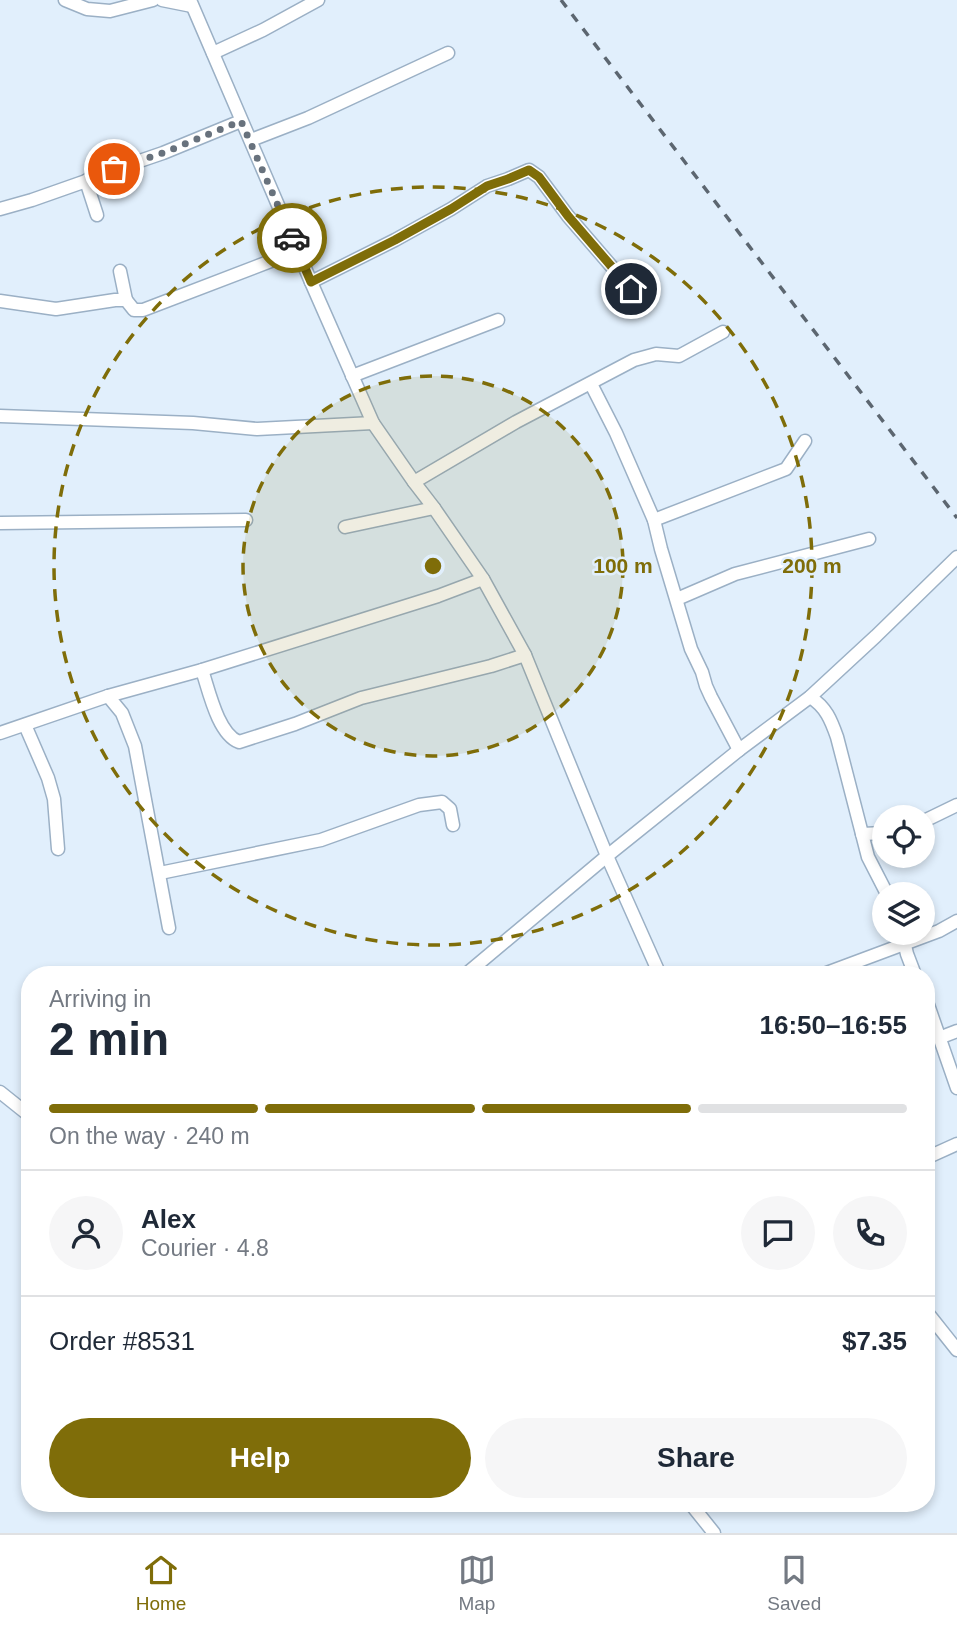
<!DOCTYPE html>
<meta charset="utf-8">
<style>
body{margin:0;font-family:Helvetica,sans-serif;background:#f6f6f7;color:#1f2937;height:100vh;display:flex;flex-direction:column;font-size:26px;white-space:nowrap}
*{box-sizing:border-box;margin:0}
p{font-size:23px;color:#747a83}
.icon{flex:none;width:38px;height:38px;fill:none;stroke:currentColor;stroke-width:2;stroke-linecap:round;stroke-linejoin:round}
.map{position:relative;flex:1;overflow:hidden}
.side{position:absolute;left:21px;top:966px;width:914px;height:546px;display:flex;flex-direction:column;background:#fff;border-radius:28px;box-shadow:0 4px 10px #0003}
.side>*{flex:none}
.controls{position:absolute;left:872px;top:805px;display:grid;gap:14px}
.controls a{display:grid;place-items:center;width:63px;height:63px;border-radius:50%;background:#fff;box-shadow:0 4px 10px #0003;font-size:35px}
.pin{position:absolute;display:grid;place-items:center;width:60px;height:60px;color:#fff;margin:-30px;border:4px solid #fff;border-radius:50%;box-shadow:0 2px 7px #0007}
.courier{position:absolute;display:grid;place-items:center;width:70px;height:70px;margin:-35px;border:5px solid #7f6d09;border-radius:50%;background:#fff;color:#222;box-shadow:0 2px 9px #0007}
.overview em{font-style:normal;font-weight:800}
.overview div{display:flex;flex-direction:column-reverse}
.overview{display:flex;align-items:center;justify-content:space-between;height:119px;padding:0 28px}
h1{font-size:46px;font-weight:800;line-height:52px}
.bar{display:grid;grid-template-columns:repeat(4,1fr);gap:10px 7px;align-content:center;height:84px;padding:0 28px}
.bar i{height:9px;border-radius:5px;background:#e0e1e3}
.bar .on{background:#7f6d09}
.bar p{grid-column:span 4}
.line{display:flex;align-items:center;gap:18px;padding:0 28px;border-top:2px solid #e0e1e3}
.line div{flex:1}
.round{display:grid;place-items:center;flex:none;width:74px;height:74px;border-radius:37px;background:#f6f6f7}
.button{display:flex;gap:14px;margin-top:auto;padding:14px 28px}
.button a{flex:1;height:80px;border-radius:42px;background:#7f6d09;color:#fff;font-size:28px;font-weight:800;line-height:80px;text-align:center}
.button a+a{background:#f6f6f7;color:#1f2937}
.tab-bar{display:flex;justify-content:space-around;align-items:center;height:98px;border-top:2px solid #e0e1e3;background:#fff;font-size:19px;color:#747a83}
.tab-bar a{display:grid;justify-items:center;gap:4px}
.tab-bar .on{color:#7f6d09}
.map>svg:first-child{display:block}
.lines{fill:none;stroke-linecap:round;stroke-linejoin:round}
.minor-casing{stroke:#9bb0c5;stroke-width:15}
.minor{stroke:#fff;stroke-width:12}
.rail{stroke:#5c6670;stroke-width:3.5;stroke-dasharray:9 9;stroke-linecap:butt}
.done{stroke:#68727d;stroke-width:7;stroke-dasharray:0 12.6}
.route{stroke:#7f6d09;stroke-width:9}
.ring{fill:none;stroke:#7f6d09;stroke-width:3.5;stroke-dasharray:12 9}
.centre{fill:#7f6d09;stroke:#e1effc;stroke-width:3.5}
.ring-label{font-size:21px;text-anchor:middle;font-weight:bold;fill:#7f6d09;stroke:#e1effc;stroke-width:5;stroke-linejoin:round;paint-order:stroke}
</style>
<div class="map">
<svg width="957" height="1533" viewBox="0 0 957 1533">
<rect width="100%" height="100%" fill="#e1effc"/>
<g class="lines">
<!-- minor casing -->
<g class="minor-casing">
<g id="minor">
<path d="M65 0 87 9 110 11 153 0"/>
<path d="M162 0 192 6"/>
<path d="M190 0 311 282 373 423 414 482 434 508 483 579 525 655 607 856 660 975"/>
<path d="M213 53 263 30 318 0"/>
<path d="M251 140 308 118 448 53"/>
<path d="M0 209 32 200 86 181"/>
<path d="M97 215 86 181 90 178 163 153 241 121"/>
<path d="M120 271 126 300"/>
<path d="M311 282 395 240 451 209 487 186 508 179 529 170 539 177 568 216 631 289"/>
<path d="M0 301 56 309 115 300H126L134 310H143L297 251"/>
<path d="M352 376 498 320"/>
<path d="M591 384 616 433 654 520 661 549 691 649 702 672 706 686 711 697 739 750"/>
<path d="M0 416 193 423 257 429 373 423"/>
<path d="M414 482 516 422 634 360 656 354 679 356 723 332"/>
<path d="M654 520 786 469 805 441"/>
<path d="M0 523 246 520"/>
<path d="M345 527 434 508"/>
<path d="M677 599 735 574 869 539"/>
<path d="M202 670C209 691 218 734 239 742L295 724 361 698 491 666 525 655"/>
<path d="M108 696 122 713 135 746 169 928"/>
<path d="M810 697C826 707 831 720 837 737L868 857 887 894"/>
<path d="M25 725 48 778 54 799 58 849"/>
<path d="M0 733 108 696 202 670 438 596 483 579"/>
<path d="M922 822 957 805"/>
<path d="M862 834 884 833"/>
<path d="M160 873 321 840 419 805 442 802 450 809 453 825"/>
<path d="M902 933 907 954 915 975"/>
<path d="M465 975 607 856 739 750 810 697 876 636 957 557"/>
<path d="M821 975 939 931 957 921"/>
<path d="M926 999 957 1088"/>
<path d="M939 1038 957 1031"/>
<path d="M0 1092 30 1116"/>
<path d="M926 1158 957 1144"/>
<path d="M926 1311 957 1350"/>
<path d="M690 1503 714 1533"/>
</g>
</g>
<!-- minor -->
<use href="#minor" class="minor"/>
<!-- rail -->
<path class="rail" d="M561 0 957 518"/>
</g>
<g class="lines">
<!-- done -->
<path class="done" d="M114 169 163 153 241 121 292 238"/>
<!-- route -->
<path class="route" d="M292 238 311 282 395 240 451 209 487 186 508 179 529 170 539 177 568 216 631 289"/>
</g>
<!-- distance rings -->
<circle cx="433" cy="566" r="190" fill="#7f6d09" fill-opacity=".12"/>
<g class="ring">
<circle cx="433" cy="566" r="190"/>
<circle cx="433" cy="566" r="379"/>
</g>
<circle cx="433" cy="566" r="10" class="centre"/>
<g class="ring-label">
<text x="623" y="573">100 m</text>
<text x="812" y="573">200 m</text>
</g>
</svg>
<div class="controls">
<a><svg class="icon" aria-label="locate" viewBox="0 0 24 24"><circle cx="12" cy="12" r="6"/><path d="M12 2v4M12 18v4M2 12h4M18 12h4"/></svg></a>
<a><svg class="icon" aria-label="layers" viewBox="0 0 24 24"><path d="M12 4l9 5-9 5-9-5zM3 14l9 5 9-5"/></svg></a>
</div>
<div class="pin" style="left:114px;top:169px;background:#ea580c"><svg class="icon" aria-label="bag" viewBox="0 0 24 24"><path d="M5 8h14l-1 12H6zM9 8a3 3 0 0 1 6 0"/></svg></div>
<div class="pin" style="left:631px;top:289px;background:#1f2937"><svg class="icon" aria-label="home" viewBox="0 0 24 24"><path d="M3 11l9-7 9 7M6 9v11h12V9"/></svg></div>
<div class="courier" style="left:292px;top:238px"><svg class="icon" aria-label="car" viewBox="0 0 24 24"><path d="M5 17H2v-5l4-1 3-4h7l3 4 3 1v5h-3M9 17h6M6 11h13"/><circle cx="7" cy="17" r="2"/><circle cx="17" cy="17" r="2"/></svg></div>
<section class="side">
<div class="overview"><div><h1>2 min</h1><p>Arriving in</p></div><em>16:50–16:55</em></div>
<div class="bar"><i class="on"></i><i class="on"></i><i class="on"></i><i></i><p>On the way · 240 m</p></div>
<div class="line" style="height:126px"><a class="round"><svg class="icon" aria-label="person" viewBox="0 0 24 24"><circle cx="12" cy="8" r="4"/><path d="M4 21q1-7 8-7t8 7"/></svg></a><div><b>Alex</b><p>Courier · 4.8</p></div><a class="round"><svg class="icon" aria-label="chat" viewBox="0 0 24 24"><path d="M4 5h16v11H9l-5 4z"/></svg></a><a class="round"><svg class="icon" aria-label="phone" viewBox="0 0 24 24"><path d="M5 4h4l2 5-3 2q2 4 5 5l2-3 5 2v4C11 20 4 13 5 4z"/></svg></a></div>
<div class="line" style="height:91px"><div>Order #8531</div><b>$7.35</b></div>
<div class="button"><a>Help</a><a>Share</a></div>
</section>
</div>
<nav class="tab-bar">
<a class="on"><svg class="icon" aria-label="home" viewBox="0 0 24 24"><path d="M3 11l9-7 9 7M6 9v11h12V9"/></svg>Home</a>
<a><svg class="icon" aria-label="map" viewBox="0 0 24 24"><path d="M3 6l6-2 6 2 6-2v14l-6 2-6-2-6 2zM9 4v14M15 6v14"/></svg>Map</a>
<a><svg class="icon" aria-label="saved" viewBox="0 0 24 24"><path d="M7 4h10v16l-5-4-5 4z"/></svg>Saved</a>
</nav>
